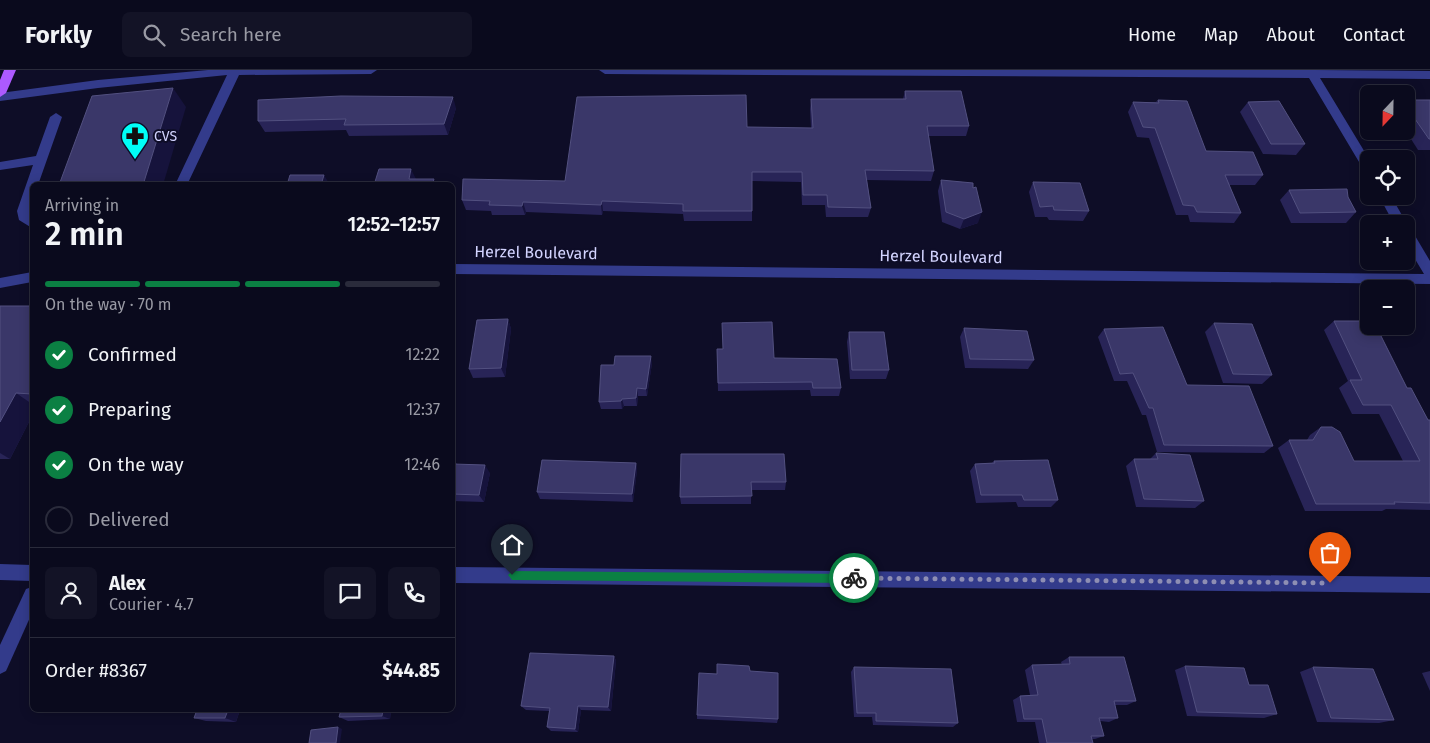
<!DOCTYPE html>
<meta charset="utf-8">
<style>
body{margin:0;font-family:"Fira Sans",sans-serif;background:#131326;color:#f1f3f6;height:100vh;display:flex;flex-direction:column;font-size:19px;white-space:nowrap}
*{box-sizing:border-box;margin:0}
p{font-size:16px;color:#999aa4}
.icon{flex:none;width:28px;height:28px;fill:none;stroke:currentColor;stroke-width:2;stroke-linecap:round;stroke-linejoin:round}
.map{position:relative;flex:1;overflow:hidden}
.sheet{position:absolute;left:30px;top:112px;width:425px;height:530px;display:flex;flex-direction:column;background:#0a0a1d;border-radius:8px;box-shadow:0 2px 12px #0003,0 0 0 1px #2a2b3b}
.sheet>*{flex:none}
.needle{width:32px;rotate:202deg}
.fabs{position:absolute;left:1360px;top:15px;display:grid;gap:10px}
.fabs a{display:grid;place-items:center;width:55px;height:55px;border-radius:8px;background:#0a0a1d;box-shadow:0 2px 12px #0003,0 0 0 1px #2a2b3b;font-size:25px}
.pin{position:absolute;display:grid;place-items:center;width:42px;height:42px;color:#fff;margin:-51px -21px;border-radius:50% 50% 50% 0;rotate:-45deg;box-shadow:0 0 5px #0007}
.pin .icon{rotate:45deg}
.courier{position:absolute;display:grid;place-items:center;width:50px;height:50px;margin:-25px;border:4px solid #0b8043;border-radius:50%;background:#fff;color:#222;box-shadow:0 1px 6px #0007}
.head em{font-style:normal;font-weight:600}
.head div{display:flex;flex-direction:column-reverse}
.head{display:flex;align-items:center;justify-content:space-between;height:85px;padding:0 15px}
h1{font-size:32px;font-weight:600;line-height:38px}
.bar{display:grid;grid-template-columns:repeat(4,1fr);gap:8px 5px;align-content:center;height:60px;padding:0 15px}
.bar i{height:6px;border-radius:4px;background:#2a2b3b}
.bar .selected{background:#0b8043}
.bar p{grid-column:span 4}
.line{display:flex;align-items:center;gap:12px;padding:0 15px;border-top:1px solid #2a2b3b}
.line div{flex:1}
.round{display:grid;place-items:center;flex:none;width:52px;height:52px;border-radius:8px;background:#131326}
ol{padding:0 15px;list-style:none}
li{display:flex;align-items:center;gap:15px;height:55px}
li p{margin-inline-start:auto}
li .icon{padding:5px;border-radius:50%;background:#0b8043;color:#fff;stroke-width:4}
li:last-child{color:#999aa4}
li i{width:28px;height:28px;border:2px solid #2a2b3b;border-radius:50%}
header{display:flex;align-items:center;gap:30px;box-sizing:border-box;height:70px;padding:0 25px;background:#0a0a1d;border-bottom:1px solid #2a2b3b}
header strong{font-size:24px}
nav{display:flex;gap:28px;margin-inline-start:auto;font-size:18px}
.search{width:350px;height:45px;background:#131326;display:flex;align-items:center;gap:12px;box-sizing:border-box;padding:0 18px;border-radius:8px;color:#999aa4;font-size:19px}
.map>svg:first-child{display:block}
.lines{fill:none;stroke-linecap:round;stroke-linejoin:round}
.minor{fill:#333b8b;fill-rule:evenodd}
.major{fill:#ac5aff;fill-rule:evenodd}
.wall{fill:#282457}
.shaded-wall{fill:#16133c}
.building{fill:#3a3769;stroke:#525080}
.route{fill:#0b8043}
.done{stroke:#8e8eb3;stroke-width:5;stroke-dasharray:0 9}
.labels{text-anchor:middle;stroke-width:4;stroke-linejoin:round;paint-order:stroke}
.far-poi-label{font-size:14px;fill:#d3d4ff;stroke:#0e0d27;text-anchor:start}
.street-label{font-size:16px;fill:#d3d4ff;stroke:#0e0d27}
</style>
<header>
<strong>Forkly</strong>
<div class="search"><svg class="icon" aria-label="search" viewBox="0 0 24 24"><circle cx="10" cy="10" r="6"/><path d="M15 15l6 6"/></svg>Search here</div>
<nav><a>Home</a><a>Map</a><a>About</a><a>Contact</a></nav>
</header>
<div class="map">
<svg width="1430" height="673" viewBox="0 0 1430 673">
<rect width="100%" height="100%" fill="#0e0d27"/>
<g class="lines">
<!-- minor -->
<g class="minor">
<path d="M208 0H377L371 4 239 5 187 115H175L227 5 98 18 0 31V23L98 10Z"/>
<path d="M599 0H1316L1430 1V9L1320 8 1369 89V103L1365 102 1309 8 605 4Z"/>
<path d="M56 43 62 47 38 115H32V132L29 141 32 147V158L19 150 17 141 33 95 0 100V92L36 86 50 47Z"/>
<path d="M1379 126H1391L1407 154 1406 156V154H1394Z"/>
<path d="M1406 157 1411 159 1430 191V214L452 204V194L1424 204 1406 174Z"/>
<path d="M32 202V212L0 218V208Z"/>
<path d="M0 494 32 495V511L0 510Z"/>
<path d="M452 497 1430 507V523L452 513Z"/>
<path d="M32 517V543L6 601 0 604V575L26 519Z"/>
</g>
<!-- major -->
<path class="major" d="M4 0H16L6 23 0 27V10Z"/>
</g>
<!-- wall -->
<g class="wall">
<path d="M905 21 969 56 966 66H929L934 101 931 111 867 110 871 138 868 147H826L825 135H802L801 112 752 111V151H684L683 144 603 141 602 145 526 142 525 145H492L491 141 466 140 462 130 565 111 747 57 811 58 810 39 811 29H903Z"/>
<path d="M1158 30 1206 81 1263 105 1255 115H1229L1241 143 1234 153 1190 152 1188 145H1176L1149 68 1137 67 1128 42 1133 32H1156Z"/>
<path d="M1406 30H1430V80H1418L1406 61Z"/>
<path d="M1248 32 1305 74 1296 85 1263 84 1240 42Z"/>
<path d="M456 38 448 65 349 66 346 60 265 62 258 51Z"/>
<path d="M941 110 978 153 960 159 942 152 938 121Z"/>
<path d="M1033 112 1089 141 1083 151 1049 150 1047 147H1035L1029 122Z"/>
<path d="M1289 120 1348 127 1356 142 1346 153H1291L1280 130Z"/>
<path d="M0 236H32V346L10 389H0Z"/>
<path d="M508 249 511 259 505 307 473 308 469 299Z"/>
<path d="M1334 251 1407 318 1428 350H1430V440L1386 439 1382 441H1305L1278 378 1289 370H1307L1310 365 1321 357 1354 391H1403L1379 344H1352L1339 318 1348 311 1324 260Z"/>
<path d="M1214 253 1272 305 1262 314 1223 313 1205 262Z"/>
<path d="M964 258 1034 290 1028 299 965 298 960 267Z"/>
<path d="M1104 259 1187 315 1273 376 1264 383 1157 382 1146 345H1142L1127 311H1114L1098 267Z"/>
<path d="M849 262 889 300 886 309H850L847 272Z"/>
<path d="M717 279 774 288 841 318 839 326H811L810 320 718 321Z"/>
<path d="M652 293 647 326H638L637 336H624L622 339H601L599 332Z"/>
<path d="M1156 383 1204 431 1195 438 1136 437 1126 396 1134 389H1150Z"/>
<path d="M681 384 786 412 785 420H751V434H681L680 427Z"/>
<path d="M452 389 457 394 490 403 484 432 452 431Z"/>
<path d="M994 391 1058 430 1051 437H1018L1016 432 976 433 970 401 975 394 992 393Z"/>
<path d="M636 393 637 400 633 432 540 429 537 422Z"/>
<path d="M614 586 616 591 611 641 581 640 578 662 551 661 547 657 549 641 526 640 521 636Z"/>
<path d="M1069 587 1136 631 1127 635H1115L1118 648 1109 652 1100 651 1104 666 1095 669H1092L1093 673H1039L1035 652H1017L1013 630 1020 626 1030 625 1025 600 1032 595H1062L1061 592Z"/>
<path d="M1185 596 1249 615 1277 644 1264 648 1187 646 1175 600Z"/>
<path d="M854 597 958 653 953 657 873 655 872 647H854L851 602Z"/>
<path d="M1313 597 1394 650 1379 653 1317 652 1300 602Z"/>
<path d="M1430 601V621L1422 603Z"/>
<path d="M717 604 778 649 777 653 697 649V645Z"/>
<path d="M197 640H240L236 652 206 651 194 648Z"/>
<path d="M341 640H391L390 649 348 651 339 647Z"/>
</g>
<!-- shaded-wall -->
<g class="shaded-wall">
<path d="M173 18 186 37 163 115H143Z"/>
<path d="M453 27 456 38 448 65 444 54Z"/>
<path d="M411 99 416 109H409Z"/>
<path d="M324 105 330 115H321Z"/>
<path d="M434 109 436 115H432Z"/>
<path d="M602 131 603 141 602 145 601 135Z"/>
<path d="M523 132 526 142 525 145 522 136Z"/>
<path d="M982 142 978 153 960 159 964 149Z"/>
<path d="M508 249 511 259 505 307 501 298Z"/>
<path d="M651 286 652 293 647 326 646 319Z"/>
<path d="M637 318 638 326 637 336 636 328Z"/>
<path d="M16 323 32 334V346L10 389 0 383V352Z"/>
<path d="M622 329 624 336 622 339 621 331Z"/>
<path d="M636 393 637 400 633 432 632 424Z"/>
<path d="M485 395 490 403 484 432 479 425Z"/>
<path d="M614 586 616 591 611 641 608 637Z"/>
<path d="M578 636 581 640 578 662 575 659Z"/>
<path d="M228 640H240L236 652 225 648Z"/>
<path d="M383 640H391L390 649 382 646Z"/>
<path d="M338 657 342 659 340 673H336Z"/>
</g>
<!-- building -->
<g class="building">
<path d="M173 18 143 115H59L92 26Z"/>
<path d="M905 21H961L969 56H927L934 101 865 100 871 138 828 137 827 125H803L802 102H752V141H683V134L602 131 601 135 523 132 522 136 489 135 490 131 462 130 463 109 565 111 577 27 746 25 747 57 813 58 811 29H906Z"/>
<path d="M341 26 453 27 444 54 344 55 346 49 258 51V30Z"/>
<path d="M1158 30 1187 31 1206 81 1253 82 1263 105H1225L1241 143 1197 142 1194 136 1183 135 1155 58 1143 57 1133 32 1159 33Z"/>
<path d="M1406 30H1430V69H1429L1406 36Z"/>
<path d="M1279 31 1305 74H1271L1248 32Z"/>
<path d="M379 99H411L409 109H434L432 115H374Z"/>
<path d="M290 105H324L321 115H287Z"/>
<path d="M941 110 973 113V118L976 117 982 142 964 149 946 142Z"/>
<path d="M1033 112 1080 113 1089 141 1054 140 1053 136 1040 137Z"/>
<path d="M1347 119 1348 127 1356 142 1300 143 1289 120Z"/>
<path d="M0 236H32V324L16 323 0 352Z"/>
<path d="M508 249 501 298 469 299 477 250Z"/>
<path d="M1334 251H1369V256H1376L1407 318H1411L1428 350H1430V433L1394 432 1395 434H1316L1289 370H1313L1321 357H1332L1340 362 1354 391H1420L1391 335H1363L1350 310H1362Z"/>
<path d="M772 252 774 288 837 289 841 318H813L812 312 718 313 717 279H723L722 253Z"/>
<path d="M1214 253 1252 254 1272 305 1233 304Z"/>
<path d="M1163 257 1187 315 1249 316 1273 376 1164 375 1153 338H1149L1133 303 1120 304 1104 259Z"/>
<path d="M964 258 1027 261 1034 290 970 289Z"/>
<path d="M849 262H884L889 300H852Z"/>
<path d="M615 286H651L646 319 637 318 636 328 622 329 621 331 599 332 601 295H614Z"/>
<path d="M1156 383 1190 385 1204 431 1144 429 1134 389H1158Z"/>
<path d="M681 384H784L786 412H751L752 426 680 427Z"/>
<path d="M452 389H454L453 394 485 395 479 425 452 424Z"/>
<path d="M542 390 636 393 632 424 537 422Z"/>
<path d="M1048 390 1058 430H1024L1022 425H981L975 394 995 393 994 391Z"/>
<path d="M530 583 614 586 608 637 578 636 575 659 547 657 550 638 521 636Z"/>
<path d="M1069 587H1124L1136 631H1114L1118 648H1099L1104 666H1091L1093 673H1047L1042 649H1024L1020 626 1038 625 1032 595 1070 594Z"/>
<path d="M717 594 749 596 750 601 778 603V649L697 645 699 603 717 604Z"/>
<path d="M1185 596 1244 598 1249 615H1268L1277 644 1197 642Z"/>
<path d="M854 597 951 599 958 653 876 651V643H857Z"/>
<path d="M1313 597 1373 599 1394 650 1331 648Z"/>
<path d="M197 640H228L225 648H194Z"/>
<path d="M341 640H383L382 646 339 647Z"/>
<path d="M338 657 336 673H309L311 660Z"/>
</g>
<!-- route -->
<path class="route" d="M512 501 854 504 858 508 854 513 512 510 508 505Z"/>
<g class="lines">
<!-- done -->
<path class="done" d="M854 508 1330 513"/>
</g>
<!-- icons -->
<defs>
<g id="pharmacy-pin" transform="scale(1.4375)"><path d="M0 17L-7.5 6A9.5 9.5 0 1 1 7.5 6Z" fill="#00fef7" stroke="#0e0d27"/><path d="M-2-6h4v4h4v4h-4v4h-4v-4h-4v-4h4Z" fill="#111"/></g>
</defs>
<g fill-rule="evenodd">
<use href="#pharmacy-pin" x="135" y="66"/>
</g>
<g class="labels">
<!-- far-poi labels -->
<g class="far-poi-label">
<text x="154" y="71">CVS</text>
</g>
<!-- street labels -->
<g class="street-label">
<text transform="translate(536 182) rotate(1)" y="6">Herzel Boulevard</text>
<text transform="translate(941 186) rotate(1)" y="6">Herzel Boulevard</text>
</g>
</g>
</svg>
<div class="fabs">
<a><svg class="needle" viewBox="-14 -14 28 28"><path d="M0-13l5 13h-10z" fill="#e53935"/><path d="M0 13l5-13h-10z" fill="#999aa4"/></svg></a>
<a><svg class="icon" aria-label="locate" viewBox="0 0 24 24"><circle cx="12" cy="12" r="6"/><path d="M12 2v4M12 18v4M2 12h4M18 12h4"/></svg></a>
<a>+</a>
<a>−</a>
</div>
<div class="pin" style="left:1330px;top:513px;background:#ea580c"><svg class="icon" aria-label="bag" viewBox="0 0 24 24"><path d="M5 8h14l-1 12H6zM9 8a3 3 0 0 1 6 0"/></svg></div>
<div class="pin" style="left:512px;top:505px;background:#1f2937"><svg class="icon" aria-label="home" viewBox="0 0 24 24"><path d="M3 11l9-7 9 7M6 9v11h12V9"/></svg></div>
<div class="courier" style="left:854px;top:508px"><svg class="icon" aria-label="bike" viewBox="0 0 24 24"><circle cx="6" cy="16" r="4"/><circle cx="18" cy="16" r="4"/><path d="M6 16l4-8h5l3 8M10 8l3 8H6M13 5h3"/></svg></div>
<section class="sheet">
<div class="head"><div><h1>2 min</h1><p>Arriving in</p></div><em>12:52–12:57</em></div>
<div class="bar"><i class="selected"></i><i class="selected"></i><i class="selected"></i><i></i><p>On the way · 70 m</p></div>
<ol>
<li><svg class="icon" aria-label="check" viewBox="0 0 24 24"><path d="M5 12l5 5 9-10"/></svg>Confirmed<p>12:22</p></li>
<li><svg class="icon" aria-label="check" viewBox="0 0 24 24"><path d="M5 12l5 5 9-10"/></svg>Preparing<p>12:37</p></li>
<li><svg class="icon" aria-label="check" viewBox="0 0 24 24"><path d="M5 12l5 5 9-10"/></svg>On the way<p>12:46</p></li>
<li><i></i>Delivered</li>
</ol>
<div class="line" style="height:90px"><a class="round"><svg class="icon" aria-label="person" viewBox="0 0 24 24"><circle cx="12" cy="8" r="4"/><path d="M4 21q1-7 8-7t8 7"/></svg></a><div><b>Alex</b><p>Courier · 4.7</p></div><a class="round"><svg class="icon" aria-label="chat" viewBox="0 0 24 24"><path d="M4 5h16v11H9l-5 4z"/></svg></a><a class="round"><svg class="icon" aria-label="phone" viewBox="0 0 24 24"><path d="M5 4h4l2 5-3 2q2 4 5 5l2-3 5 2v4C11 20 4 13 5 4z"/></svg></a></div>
<div class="line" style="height:65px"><div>Order #8367</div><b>$44.85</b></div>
</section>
</div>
